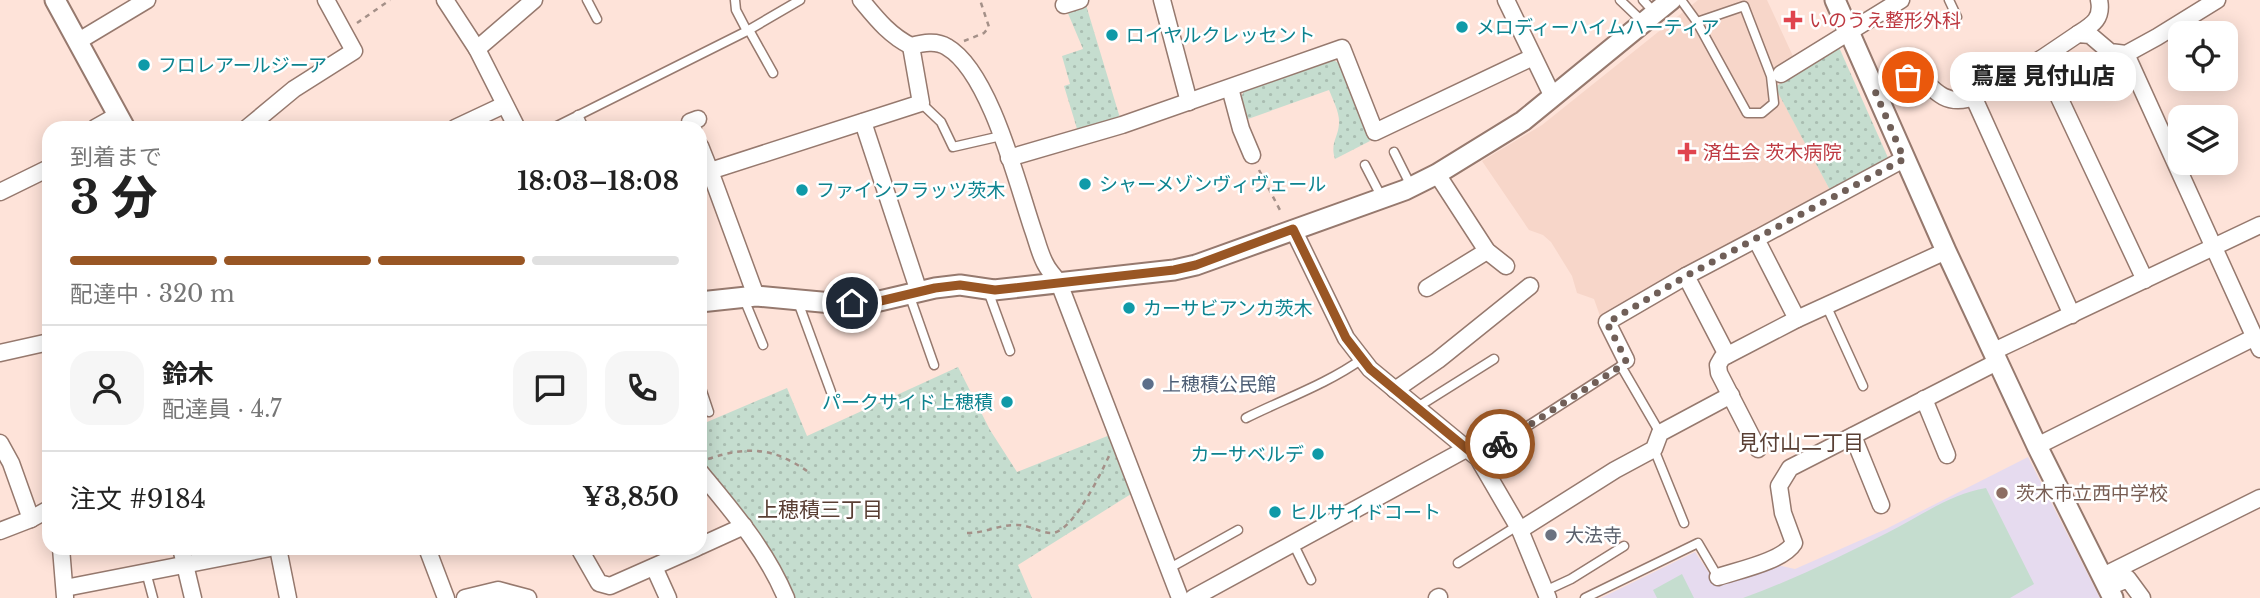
<!DOCTYPE html>
<html lang="ja">
<meta charset="utf-8">
<style>
body{margin:0;font-family:"Libre Baskerville","Noto Sans JP",serif;background:#f6f6f6;color:#222;height:100vh;display:flex;flex-direction:column;font-size:26px;white-space:nowrap}
*{box-sizing:border-box;margin:0}
p{font-size:23px;color:#767676}
.icon{flex:none;width:38px;height:38px;fill:none;stroke:currentColor;stroke-width:2;stroke-linecap:round;stroke-linejoin:round}
.map{position:relative;flex:1;overflow:hidden}
.panel{position:absolute;left:42px;top:121px;width:665px;height:434px;display:flex;flex-direction:column;background:#fff;border-radius:21px;box-shadow:0 4px 18px #0003}
.panel>*{flex:none}
.tools{position:absolute;left:2168px;top:21px;display:grid;gap:14px}
.tools a{display:grid;place-items:center;width:70px;height:70px;border-radius:14px;background:#fff;box-shadow:0 4px 18px #0003;font-size:35px}
.pin{position:absolute;display:grid;place-items:center;width:60px;height:60px;color:#fff;margin:-30px;border:4px solid #fff;border-radius:50%;box-shadow:0 2px 7px #0007}
.courier{position:absolute;display:grid;place-items:center;width:70px;height:70px;margin:-35px;border:5px solid #995624;border-radius:50%;background:#fff;color:#222;box-shadow:0 2px 9px #0007}
.bubble{position:absolute;height:49px;border-radius:21px;background:#fff;box-shadow:0 4px 18px #0003;font-size:23px;font-weight:800;line-height:49px;text-align:center}
.summary em{font-style:normal;font-weight:800}
.summary div{display:flex;flex-direction:column-reverse}
.summary{display:flex;align-items:center;justify-content:space-between;height:119px;padding:0 28px}
h1{font-size:46px;font-weight:800;line-height:52px}
.bar{display:grid;grid-template-columns:repeat(4,1fr);gap:10px 7px;align-content:center;height:84px;padding:0 28px}
.bar i{height:9px;border-radius:5px;background:#e0e0e0}
.bar .on{background:#995624}
.bar p{grid-column:span 4}
.line{display:flex;align-items:center;gap:18px;padding:0 28px;border-top:2px solid #e0e0e0}
.line div{flex:1}
.round{display:grid;place-items:center;flex:none;width:74px;height:74px;border-radius:21px;background:#f6f6f6}
.map>svg:first-child{display:block}
.built{fill:#f7d6c9}
.education{fill:#e6dbef}
.grass{fill:#c5ddcf}
.park{fill:url(#park-dots)}
.lines{fill:none;stroke-linecap:round;stroke-linejoin:round}
.service-casing{stroke:#96796e;stroke-width:11}
.minor-casing{stroke:#96796e;stroke-width:19}
.tertiary-casing{stroke:#96796e;stroke-width:23}
.path{stroke:#a49088;stroke-width:2.5;stroke-dasharray:5 5;stroke-linecap:butt}
.service{stroke:#fff;stroke-width:8}
.minor{stroke:#fff;stroke-width:16}
.tertiary{stroke:#fff;stroke-width:19}
.done{stroke:#705f58;stroke-width:7;stroke-dasharray:0 12.6}
.route{stroke:#995624;stroke-width:9}
.health-dot{fill:#e0444e;stroke:#fff;stroke-width:2.5}
.culture-dot{fill:#0f9aa8;stroke:#fff;stroke-width:2.5}
.service-dot{fill:#5c6f8a;stroke:#fff;stroke-width:2.5}
.education-dot{fill:#8d6e63;stroke:#fff;stroke-width:2.5}
.worship-dot{fill:#6b7280;stroke:#fff;stroke-width:2.5}
.labels{text-anchor:middle;stroke-width:5;stroke-linejoin:round;paint-order:stroke}
.health-label{font-size:19px;fill:#be3a42;stroke:#fff;text-anchor:start}
.culture-label{font-size:19px;fill:#0d838f;stroke:#fff;text-anchor:start}
.service-label{font-size:19px;fill:#4e5e75;stroke:#fff;text-anchor:start}
.education-label{font-size:19px;fill:#785e54;stroke:#fff;text-anchor:start}
.worship-label{font-size:19px;fill:#5b616d;stroke:#fff;text-anchor:start}
.neighbourhood-label{font-size:21px;fill:#593f34;stroke:#fff}
</style>
<div class="map">
<svg width="2260" height="598" viewBox="0 0 2260 598">
<defs>
<pattern id="park-dots" width="8" height="8" patternUnits="userSpaceOnUse" patternTransform="scale(1.75)"><rect width="8" height="8" fill="#c5ddcf"/><path d="M2 2h.1M6 6h.1" fill="none" stroke="#a9bdb1" stroke-width="1.8" stroke-linecap="round"/></pattern>
</defs>
<rect width="100%" height="100%" fill="#fee3d9"/>
<!-- built -->
<path class="built" d="M1698 0H1767L1798 67 1775 86 1831 192 1600 316 1594 299 1577 293 1572 276 1551 242 1543 235 1529 230 1482 161 1542 125Z"/>
<!-- education -->
<path class="education" d="M2028 457 2100 598H1601L1695 552 1718 586 1773 564 1795 569 1886 529Z"/>
<!-- grass -->
<g class="grass">
<path d="M1986 488 2034 584 2010 598H1743C1793 580 1840 557 1887 533 1919 517 1950 494 1986 488Z"/>
<path d="M1682 574 1694 598H1657L1653 590Z"/>
</g>
<!-- park -->
<g class="park">
<path d="M1086 5 1120 118 1078 132 1064 86 1070 84 1062 56 1083 49 1067 11Z"/>
<path d="M1838 45 1889 160 1831 192 1775 87Z"/>
<path d="M1331 59 1341 64 1370 141 1335 159C1330 143 1338 138 1339 124 1340 113 1333 100 1329 90L1248 119 1240 99 1245 89Z"/>
<path d="M958 367 990 430 1017 472 1110 435 1131 494 1018 565 1032 598H795C773 545 738 503 700 461V425L787 388 807 436Z"/>
</g>
<g class="lines">
<!-- service casing -->
<g class="service-casing">
<g id="service">
<path d="M587 0 597 19"/>
<path d="M735 0 736 10 747 31"/>
<path d="M1620 0 1643 22"/>
<path d="M1643 0 1655 13"/>
<path d="M1681 0 1697 22 1747 113H1762L1774 103 1771 76 1744 6 1697 22"/>
<path d="M1949 0 1957 17"/>
<path d="M749 30 773 73"/>
<path d="M921 103 941 122 953 147 1001 136"/>
<path d="M578 115 584 128"/>
<path d="M553 128 747 31 800 0"/>
<path d="M1394 152 1411 186"/>
<path d="M1365 165 1381 196"/>
<path d="M988 291 1010 351"/>
<path d="M909 294 934 365"/>
<path d="M744 299 763 345"/>
<path d="M798 302 831 392"/>
<path d="M1826 305 1863 386"/>
<path d="M1621 366 1660 433"/>
<path d="M700 385 709 412"/>
<path d="M1416 408 1494 359"/>
<path d="M1246 418C1284 399 1327 384 1362 359"/>
<path d="M1654 449 1684 523"/>
<path d="M1478 458 1621 366 1626 360"/>
<path d="M1293 543 1311 580"/>
<path d="M1458 563 1517 526"/>
<path d="M1168 569 1238 530"/>
<path d="M146 572 153 598"/>
<path d="M1545 591 1571 579 1624 546"/>
<path d="M1585 598 1698 543 1718 577"/>
</g>
</g>
<!-- minor casing -->
<g class="minor-casing">
<g id="minor">
<path d="M445 0 477 49"/>
<path d="M861 0C876 18 889 35 911 46 923 43 936 40 947 47 990 72 1017 183 1033 230 1037 241 1040 255 1046 265 1049 271 1055 277 1059 283L1180 598"/>
<path d="M1162 0 1189 102"/>
<path d="M1506 0 1553 97"/>
<path d="M1064 5 1080 0"/>
<path d="M2078 34C2092 25 2103 19 2099 0"/>
<path d="M77 42 147 0"/>
<path d="M2126 54 2260 349"/>
<path d="M2041 59 2145 280"/>
<path d="M1781 74 1901 0"/>
<path d="M1230 88 1241 129 1252 155"/>
<path d="M1875 91 1915 76 1920 77C1935 91 1945 104 1967 99L2041 59 2078 34 2090 35 2110 52 2126 54 2157 37 2217 0"/>
<path d="M1973 96 2072 315"/>
<path d="M863 122 919 292"/>
<path d="M95 128 118 115"/>
<path d="M247 128 294 89 354 51 326 0"/>
<path d="M455 128 504 105"/>
<path d="M517 128 477 49 534 0"/>
<path d="M693 128 690 122 698 119"/>
<path d="M700 146 710 171"/>
<path d="M1009 158 1122 125 1342 48 1375 132 1533 57"/>
<path d="M1437 174 1487 251 1506 266"/>
<path d="M0 192 49 168"/>
<path d="M1293 229 1346 338 1370 369 1478 458 1520 530 1548 598"/>
<path d="M1427 288 1487 251"/>
<path d="M756 296 710 171 921 103 911 46"/>
<path d="M1797 319 1756 239 1904 159"/>
<path d="M1994 351 2260 225"/>
<path d="M0 353 49 342"/>
<path d="M1727 355 1686 276 1756 239"/>
<path d="M1626 360 1607 322 1686 276"/>
<path d="M1395 390 1438 360 1530 286"/>
<path d="M1924 399 1947 455"/>
<path d="M1853 436 1881 505"/>
<path d="M0 443 11 463 31 519"/>
<path d="M2037 446 2255 337"/>
<path d="M1758 449 1719 373 1718 365 1722 358 1797 319 1946 251"/>
<path d="M700 472C733 512 766 550 786 598"/>
<path d="M1520 530 1615 470 1654 449 1660 433 1731 395"/>
<path d="M0 531 31 519 49 509"/>
<path d="M700 546 744 526"/>
<path d="M61 548 65 597"/>
<path d="M181 548 193 598"/>
<path d="M278 548 288 598"/>
<path d="M427 548 446 598"/>
<path d="M579 548 599 583 610 586 696 548"/>
<path d="M654 567 668 598"/>
<path d="M2103 576 2260 498"/>
<path d="M1718 577C1739 570 1783 561 1794 543L1783 513 1779 486 1790 468 1997 362"/>
<path d="M2108 587 2128 579 2142 598"/>
<path d="M65 588 270 548"/>
<path d="M465 598 498 590 528 598"/>
<path d="M1193 598 1468 448"/>
<path d="M1437 598 1439 597"/>
</g>
</g>
<!-- tertiary casing -->
<g class="tertiary-casing">
<g id="tertiary">
<path d="M55 0 125 128"/>
<path d="M1835 0 1946 251 2037 446 2113 598"/>
<path d="M700 302 756 296 832 303H871L935 288 960 285 994 290 1174 270 1196 265 1405 190 1437 174 1523 121 1671 0"/>
</g>
</g>
<!-- path -->
<g class="path">
<path d="M357 23 390 0"/>
<path d="M964 41 984 33 989 27 980 0"/>
<path d="M1259 170 1282 214"/>
<path d="M708 459C748 446 772 447 807 471"/>
<path d="M967 533C986 533 998 525 1015 525 1028 524 1040 533 1052 533 1073 532 1101 473 1109 456"/>
</g>
<!-- service -->
<use href="#service" class="service"/>
<!-- minor -->
<use href="#minor" class="minor"/>
<!-- tertiary -->
<use href="#tertiary" class="tertiary"/>
</g>
<g class="lines">
<!-- done -->
<path class="done" d="M1500 444 1621 366 1626 360 1607 323 1686 276 1904 159 1875 91 1908 77"/>
<!-- route -->
<path class="route" d="M852 303H872L935 288 960 285 995 290 1174 270 1196 265 1293 229 1346 338 1370 369 1478 458 1500 444"/>
</g>
<!-- markers -->
<g class="health-dot">
<path d="M1789.5 9.5h7v7h7v7h-7v7h-7v-7h-7v-7h7z"/>
<path d="M1683.5 141.5h7v7h7v7h-7v7h-7v-7h-7v-7h7z"/>
</g>
<g class="culture-dot">
<circle cx="1462" cy="27" r="7"/>
<circle cx="1112" cy="35" r="7"/>
<circle cx="144" cy="65" r="7"/>
<circle cx="1085" cy="184" r="7"/>
<circle cx="802" cy="190" r="7"/>
<circle cx="1129" cy="308" r="7"/>
<circle cx="1007" cy="402" r="7"/>
<circle cx="1318" cy="454" r="7"/>
<circle cx="1275" cy="512" r="7"/>
</g>
<circle class="service-dot" cx="1148" cy="384" r="7"/>
<circle class="education-dot" cx="2002" cy="493" r="7"/>
<circle class="worship-dot" cx="1551" cy="535" r="7"/>
<g class="labels">
<!-- health labels -->
<g class="health-label">
<text x="1809" y="27">いのうえ整形外科</text>
<text x="1703" y="159">済生会 茨木病院</text>
</g>
<!-- culture labels -->
<g class="culture-label">
<text x="1476" y="34">メロディーハイムハーティア</text>
<text x="1126" y="42">ロイヤルクレッセント</text>
<text x="158" y="72">フロレアールジーア</text>
<text x="1099" y="191">シャーメゾンヴィヴェール</text>
<text x="816" y="197">ファインフラッツ茨木</text>
<text x="1143" y="315">カーサビアンカ茨木</text>
<text x="993" y="409" text-anchor="end">パークサイド上穂積</text>
<text x="1304" y="461" text-anchor="end">カーサベルデ</text>
<text x="1289" y="519">ヒルサイドコート</text>
</g>
<!-- service labels -->
<g class="service-label">
<text x="1162" y="391">上穂積公民館</text>
</g>
<!-- education labels -->
<g class="education-label">
<text x="2016" y="500">茨木市立西中学校</text>
</g>
<!-- worship labels -->
<g class="worship-label">
<text x="1565" y="542">大法寺</text>
</g>
<!-- neighbourhood labels -->
<g class="neighbourhood-label">
<text x="1801" y="450">見付山二丁目</text>
<text x="820" y="517">上穂積三丁目</text>
</g>
</g>
</svg>
<div class="tools">
<a><svg class="icon" aria-label="locate" viewBox="0 0 24 24"><circle cx="12" cy="12" r="6"/><path d="M12 2v4M12 18v4M2 12h4M18 12h4"/></svg></a>
<a><svg class="icon" aria-label="layers" viewBox="0 0 24 24"><path d="M12 4l9 5-9 5-9-5zM3 14l9 5 9-5"/></svg></a>
</div>
<div class="pin" style="left:1908px;top:77px;background:#ea580c"><svg class="icon" aria-label="bag" viewBox="0 0 24 24"><path d="M5 8h14l-1 12H6zM9 8a3 3 0 0 1 6 0"/></svg></div>
<div class="pin" style="left:852px;top:303px;background:#1f2937"><svg class="icon" aria-label="home" viewBox="0 0 24 24"><path d="M3 11l9-7 9 7M6 9v11h12V9"/></svg></div>
<div class="courier" style="left:1500px;top:444px"><svg class="icon" aria-label="bike" viewBox="0 0 24 24"><circle cx="6" cy="16" r="4"/><circle cx="18" cy="16" r="4"/><path d="M6 16l4-8h5l3 8M10 8l3 8H6M13 5h3"/></svg></div>
<div class="bubble" style="left:1950px;top:52px;width:186px">蔦屋 見付山店</div>
<section class="panel">
<div class="summary"><div><h1>3 分</h1><p>到着まで</p></div><em>18:03–18:08</em></div>
<div class="bar"><i class="on"></i><i class="on"></i><i class="on"></i><i></i><p>配達中 · 320 m</p></div>
<div class="line" style="height:126px"><a class="round"><svg class="icon" aria-label="person" viewBox="0 0 24 24"><circle cx="12" cy="8" r="4"/><path d="M4 21q1-7 8-7t8 7"/></svg></a><div><b>鈴木</b><p>配達員 · 4.7</p></div><a class="round"><svg class="icon" aria-label="chat" viewBox="0 0 24 24"><path d="M4 5h16v11H9l-5 4z"/></svg></a><a class="round"><svg class="icon" aria-label="phone" viewBox="0 0 24 24"><path d="M5 4h4l2 5-3 2q2 4 5 5l2-3 5 2v4C11 20 4 13 5 4z"/></svg></a></div>
<div class="line" style="height:91px"><div>注文 #9184</div><b>¥3,850</b></div>
</section>
</div>
